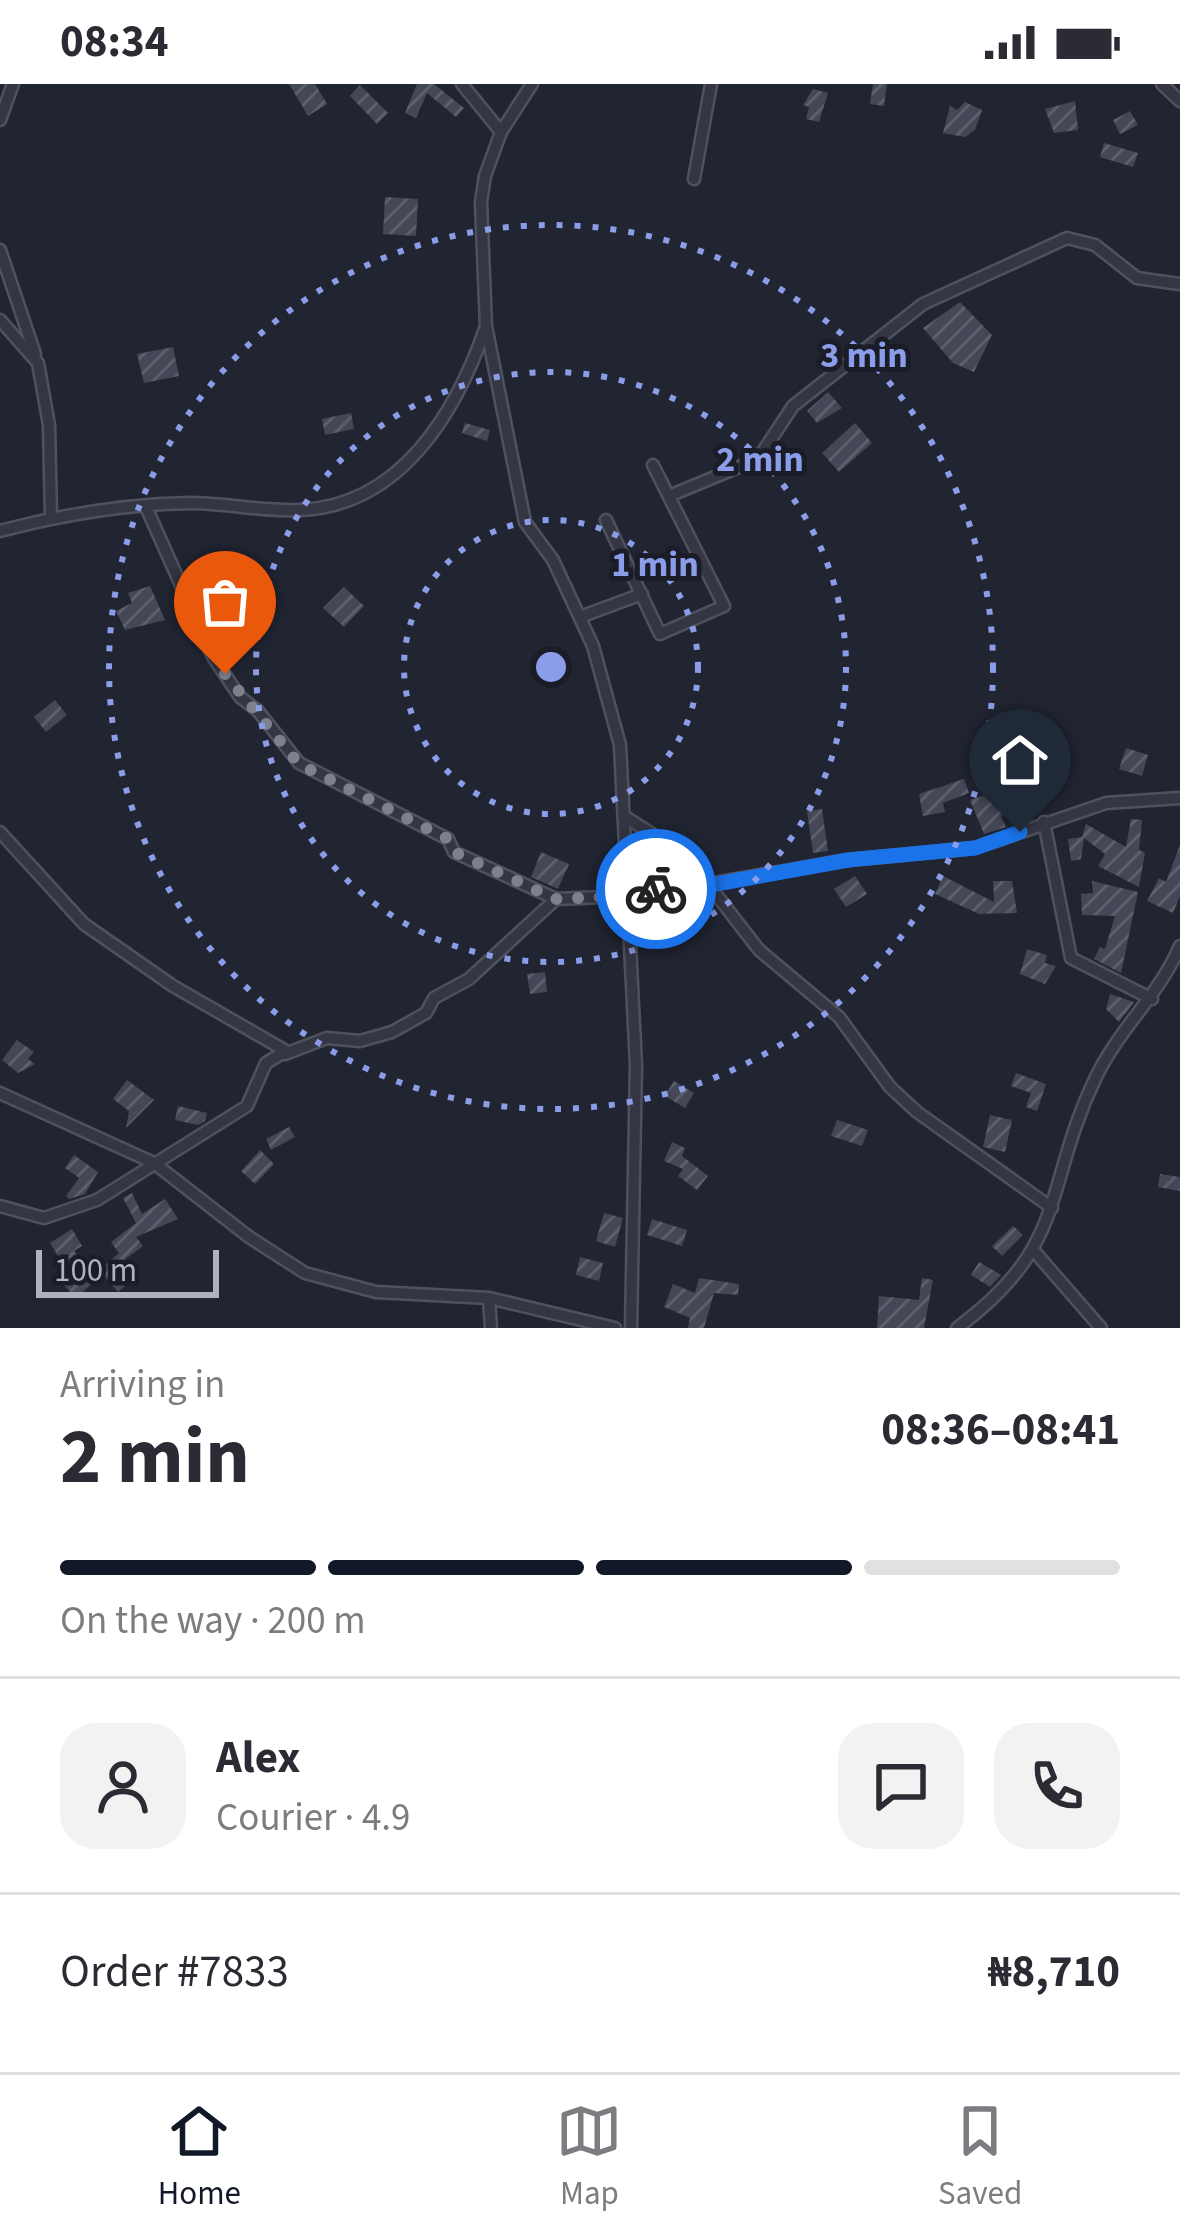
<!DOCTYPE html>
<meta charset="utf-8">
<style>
body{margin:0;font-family:"Source Sans 3",sans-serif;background:#f2f2f3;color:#2b2b33;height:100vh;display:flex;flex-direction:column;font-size:45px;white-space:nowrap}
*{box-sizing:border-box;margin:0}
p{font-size:39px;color:#7c7c81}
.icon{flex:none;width:66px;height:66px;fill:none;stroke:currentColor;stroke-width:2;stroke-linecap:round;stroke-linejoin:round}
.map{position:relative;height:1244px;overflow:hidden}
.panel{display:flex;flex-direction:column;background:#fff;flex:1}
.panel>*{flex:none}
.scale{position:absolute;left:36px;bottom:30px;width:183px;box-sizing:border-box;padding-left:12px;border:6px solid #aeb2c0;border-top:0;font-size:33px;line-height:42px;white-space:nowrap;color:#aeb2c0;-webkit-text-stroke:9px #1a1d27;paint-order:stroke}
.pin{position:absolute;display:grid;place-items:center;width:102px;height:102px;color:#fff;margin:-123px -51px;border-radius:50% 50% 50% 0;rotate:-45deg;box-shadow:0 0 12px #0007}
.pin .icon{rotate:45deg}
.courier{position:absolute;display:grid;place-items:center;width:120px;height:120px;margin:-60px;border:9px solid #1a73e8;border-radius:50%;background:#fff;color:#222;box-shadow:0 3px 15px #0007}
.overview em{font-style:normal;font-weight:700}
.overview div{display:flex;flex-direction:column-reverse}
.overview{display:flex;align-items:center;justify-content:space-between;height:204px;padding:0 60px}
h1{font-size:78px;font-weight:700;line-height:90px}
.bar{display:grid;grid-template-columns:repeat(4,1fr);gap:18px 12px;align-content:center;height:144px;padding:0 60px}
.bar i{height:15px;border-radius:9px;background:#e1e1e2}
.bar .selected{background:#111827}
.bar p{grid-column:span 4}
.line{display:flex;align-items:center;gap:30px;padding:0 60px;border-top:3px solid #e1e1e2}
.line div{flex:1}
.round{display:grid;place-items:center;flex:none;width:126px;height:126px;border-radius:36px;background:#f2f2f3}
.status{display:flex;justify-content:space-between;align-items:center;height:84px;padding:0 60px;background:#fff;direction:ltr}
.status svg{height:33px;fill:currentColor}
.tabs{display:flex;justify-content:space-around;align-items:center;height:168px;border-top:3px solid #e1e1e2;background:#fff;font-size:33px;color:#7c7c81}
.tabs a{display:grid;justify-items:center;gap:6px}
.tabs .selected{color:#111827}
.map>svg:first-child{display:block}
.building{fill:url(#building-hatch)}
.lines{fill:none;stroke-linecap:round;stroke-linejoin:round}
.minor-casing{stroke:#4f525e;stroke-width:15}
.minor{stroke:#343743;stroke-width:10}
.done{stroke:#7d818e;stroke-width:12;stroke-dasharray:0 21.6}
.route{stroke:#1a73e8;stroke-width:15}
.ring{fill:none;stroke:#8b9de8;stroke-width:6;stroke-dasharray:6 12}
.centre{fill:#8b9de8;stroke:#1a1d27;stroke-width:6}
.ring-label{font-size:36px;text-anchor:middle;font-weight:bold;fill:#8b9de8;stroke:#1a1d27;stroke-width:10;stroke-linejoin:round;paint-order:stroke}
</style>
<div class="status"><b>08:34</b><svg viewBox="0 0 49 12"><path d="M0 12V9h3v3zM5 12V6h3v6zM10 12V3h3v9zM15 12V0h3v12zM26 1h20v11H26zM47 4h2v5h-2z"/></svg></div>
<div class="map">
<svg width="1180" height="1244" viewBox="0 0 1180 1244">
<defs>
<pattern id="building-hatch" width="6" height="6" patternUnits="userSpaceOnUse" patternTransform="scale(3)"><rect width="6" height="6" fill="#434756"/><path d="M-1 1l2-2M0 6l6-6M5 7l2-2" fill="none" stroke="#5c5f6c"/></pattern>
</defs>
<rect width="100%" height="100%" fill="#212532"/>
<!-- building -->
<g class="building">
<path d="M289 0H315L327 20 308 32Z"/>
<path d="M417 0H434L464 24 456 33 427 9 416 34 405 29Z"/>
<path d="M873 0H887L884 22 870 20Z"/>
<path d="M360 1 388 29 377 40 350 12Z"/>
<path d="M813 5 828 9 819 38 806 35 809 23 803 21Z"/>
<path d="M1075 17 1078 46 1054 49 1045 25Z"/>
<path d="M965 18 982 26 975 46 965 53 943 49 950 22 957 26Z"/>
<path d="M1130 27 1138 41 1120 50 1113 36Z"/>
<path d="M1104 59 1138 69 1133 83 1100 73Z"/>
<path d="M385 113 418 115 416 152 383 150Z"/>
<path d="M960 218 992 251 974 288 953 279 923 244Z"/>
<path d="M173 263 179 292 144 299 137 270Z"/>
<path d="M828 308 842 324 817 339 807 327Z"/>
<path d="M351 329 354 345 325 351 322 335Z"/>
<path d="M465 339 490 346 487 357 462 349Z"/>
<path d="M855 339 872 359 839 388 822 369Z"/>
<path d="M150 502 165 536 125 546 116 527 132 519 128 509Z"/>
<path d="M344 503 364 522 344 543 323 524Z"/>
<path d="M55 616 67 631 46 648 34 633Z"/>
<path d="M1039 661 1046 672 1053 667 1064 680 1037 693 1046 711 1001 732 1006 743 984 750 970 716 1031 696 1017 676Z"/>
<path d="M1126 664 1148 671 1142 692 1119 685Z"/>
<path d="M964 695 969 709 943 719 945 728 923 732 919 710Z"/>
<path d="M822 725 828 767 813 769 807 727Z"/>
<path d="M1131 735 1142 736 1139 766 1145 769 1139 803 1098 782 1105 770 1084 754 1081 775 1071 777 1068 755 1082 753 1086 740 1126 763Z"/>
<path d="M1180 761V812L1173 829 1147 817 1159 794 1166 798Z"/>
<path d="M541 768 569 780 558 805 531 793Z"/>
<path d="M855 792 867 810 846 823 834 805Z"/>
<path d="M943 792 994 818 993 797H1012L1017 829 979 830 935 810Z"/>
<path d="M1092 797 1138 808 1121 889 1094 875 1100 863 1105 865 1115 832 1082 831 1081 810 1093 809Z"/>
<path d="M1027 865 1047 871 1045 879 1056 882 1045 900 1020 890Z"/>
<path d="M545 888 547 908 530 910 527 890Z"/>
<path d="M1110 910 1134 918 1119 938 1106 925Z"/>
<path d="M17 956 34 968 28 975 35 980 18 989 2 976Z"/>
<path d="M1016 989 1046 1000 1037 1027 1026 1023 1031 1009 1011 1002Z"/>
<path d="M127 996 154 1016 126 1044 129 1027 113 1015Z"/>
<path d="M674 997 694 1009 685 1024 665 1012Z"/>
<path d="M178 1022 207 1029 205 1037 198 1041 175 1036Z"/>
<path d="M990 1031 1012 1036 1005 1068 983 1063Z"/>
<path d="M837 1036 868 1046 862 1062 831 1052Z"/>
<path d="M289 1043 295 1053 271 1066 266 1055Z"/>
<path d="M672 1058 685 1064 682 1072 708 1092 697 1106 678 1092 683 1085 664 1077Z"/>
<path d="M260 1066 274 1080 255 1100 241 1087Z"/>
<path d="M74 1071 98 1088 85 1110 69 1115 66 1112 79 1094 65 1084Z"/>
<path d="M1160 1090 1180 1093V1107L1158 1103Z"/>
<path d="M132 1109 142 1130 165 1115 178 1135 136 1153 143 1162 120 1179 133 1195 118 1208 99 1186 119 1169 111 1158 136 1139 123 1114Z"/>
<path d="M604 1129 623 1134 615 1163 596 1157Z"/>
<path d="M652 1135 687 1146 682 1162 647 1151Z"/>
<path d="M1013 1142 1023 1151 1002 1172 992 1162Z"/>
<path d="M72 1145 82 1162 74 1167 98 1194 76 1214 57 1194 66 1185 50 1159Z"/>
<path d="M580 1173 603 1179 599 1197 576 1191Z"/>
<path d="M979 1178 1001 1191 990 1203 971 1191Z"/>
<path d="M699 1194 739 1200 738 1211 714 1209 704 1244H688L690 1234 664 1223 673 1200 695 1209Z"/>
<path d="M922 1194 933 1196 924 1244H877L879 1212 919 1216Z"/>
</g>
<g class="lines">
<!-- minor casing -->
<g class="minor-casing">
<g id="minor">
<path d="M462 0 501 48"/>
<path d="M532 0 501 48 485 92 481 118 486 242 525 438 553 476 593 562 620 661 636 981 631 1244"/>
<path d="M1162 0 1180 17"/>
<path d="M0 36 13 0"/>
<path d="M694 95 711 0"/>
<path d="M0 166 35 270"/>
<path d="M0 236 38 279 49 341 51 433"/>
<path d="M669 412 758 375 793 322 923 220 1067 154 1095 161 1137 194 1180 200"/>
<path d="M146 423 213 573 240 613 258 627 299 679 448 755 454 768 556 815"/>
<path d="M606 436 660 550 724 522 653 381"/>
<path d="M0 447C61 431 127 420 190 419 227 419 264 428 300 426 401 422 456 328 485 245"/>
<path d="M580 533 642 510"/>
<path d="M624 732 669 761 708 800 848 776 975 764 1106 719 1180 714"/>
<path d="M1044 738 1071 874 1152 915"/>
<path d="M0 748 84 840 173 902 286 967 266 979 247 1022 97 1116 44 1134 0 1122"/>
<path d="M625 800 683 806 708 800 759 866 839 933 890 1003 917 1028 1052 1124"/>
<path d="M285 970 327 954 360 957 392 948 426 929 434 914 469 895 556 815 626 812"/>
<path d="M0 1009 154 1079 249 1153 305 1189 376 1208 489 1214 615 1244"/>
<path d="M1034 1167 1101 1244"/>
<path d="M489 1214 491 1244"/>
<path d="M957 1244C1070 1161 1043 1102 1096 993 1119 945 1159 911 1180 862"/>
</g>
</g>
<!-- minor -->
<use href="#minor" class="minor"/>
</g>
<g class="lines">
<!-- done -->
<path class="done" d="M225 590 299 680 448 755 454 768 556 815 626 812V800L656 805"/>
<!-- route -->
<path class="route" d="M656 805 683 806 848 776 975 764 1020 748"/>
</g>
<!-- distance rings -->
<g class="ring">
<circle cx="551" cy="583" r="147"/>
<circle cx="551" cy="583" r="295"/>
<circle cx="551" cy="583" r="442"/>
</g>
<circle cx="551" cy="583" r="18" class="centre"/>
<g class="ring-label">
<text x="864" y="283">3 min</text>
<text x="760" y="387">2 min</text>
<text x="655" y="492">1 min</text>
</g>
</svg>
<div class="scale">100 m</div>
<div class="pin" style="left:225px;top:590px;background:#ea580c"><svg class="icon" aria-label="bag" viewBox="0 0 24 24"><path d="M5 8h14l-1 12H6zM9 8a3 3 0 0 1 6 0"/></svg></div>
<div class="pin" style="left:1020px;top:748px;background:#1f2937"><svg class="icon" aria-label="home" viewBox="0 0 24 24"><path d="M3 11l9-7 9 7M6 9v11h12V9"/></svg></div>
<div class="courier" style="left:656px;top:805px"><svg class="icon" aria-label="bike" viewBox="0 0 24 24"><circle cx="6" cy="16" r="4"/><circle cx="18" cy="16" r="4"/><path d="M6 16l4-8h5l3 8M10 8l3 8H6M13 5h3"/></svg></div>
</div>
<section class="panel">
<div class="overview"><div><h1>2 min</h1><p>Arriving in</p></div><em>08:36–08:41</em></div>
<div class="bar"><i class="selected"></i><i class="selected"></i><i class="selected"></i><i></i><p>On the way · 200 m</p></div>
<div class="line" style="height:216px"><a class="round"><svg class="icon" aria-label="person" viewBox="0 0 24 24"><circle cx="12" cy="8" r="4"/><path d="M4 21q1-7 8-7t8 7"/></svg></a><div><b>Alex</b><p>Courier · 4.9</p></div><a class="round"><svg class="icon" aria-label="chat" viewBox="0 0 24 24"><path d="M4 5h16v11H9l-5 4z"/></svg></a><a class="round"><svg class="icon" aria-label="phone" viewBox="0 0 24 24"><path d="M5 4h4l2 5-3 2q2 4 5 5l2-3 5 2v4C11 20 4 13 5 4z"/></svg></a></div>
<div class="line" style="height:156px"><div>Order #7833</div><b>₦8,710</b></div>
</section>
<nav class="tabs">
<a class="selected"><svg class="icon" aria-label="home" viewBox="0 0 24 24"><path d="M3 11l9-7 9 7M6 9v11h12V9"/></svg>Home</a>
<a><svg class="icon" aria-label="map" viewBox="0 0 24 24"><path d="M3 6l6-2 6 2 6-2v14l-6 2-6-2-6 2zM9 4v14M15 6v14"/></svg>Map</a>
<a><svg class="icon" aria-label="saved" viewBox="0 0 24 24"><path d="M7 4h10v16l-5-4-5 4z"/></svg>Saved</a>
</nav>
